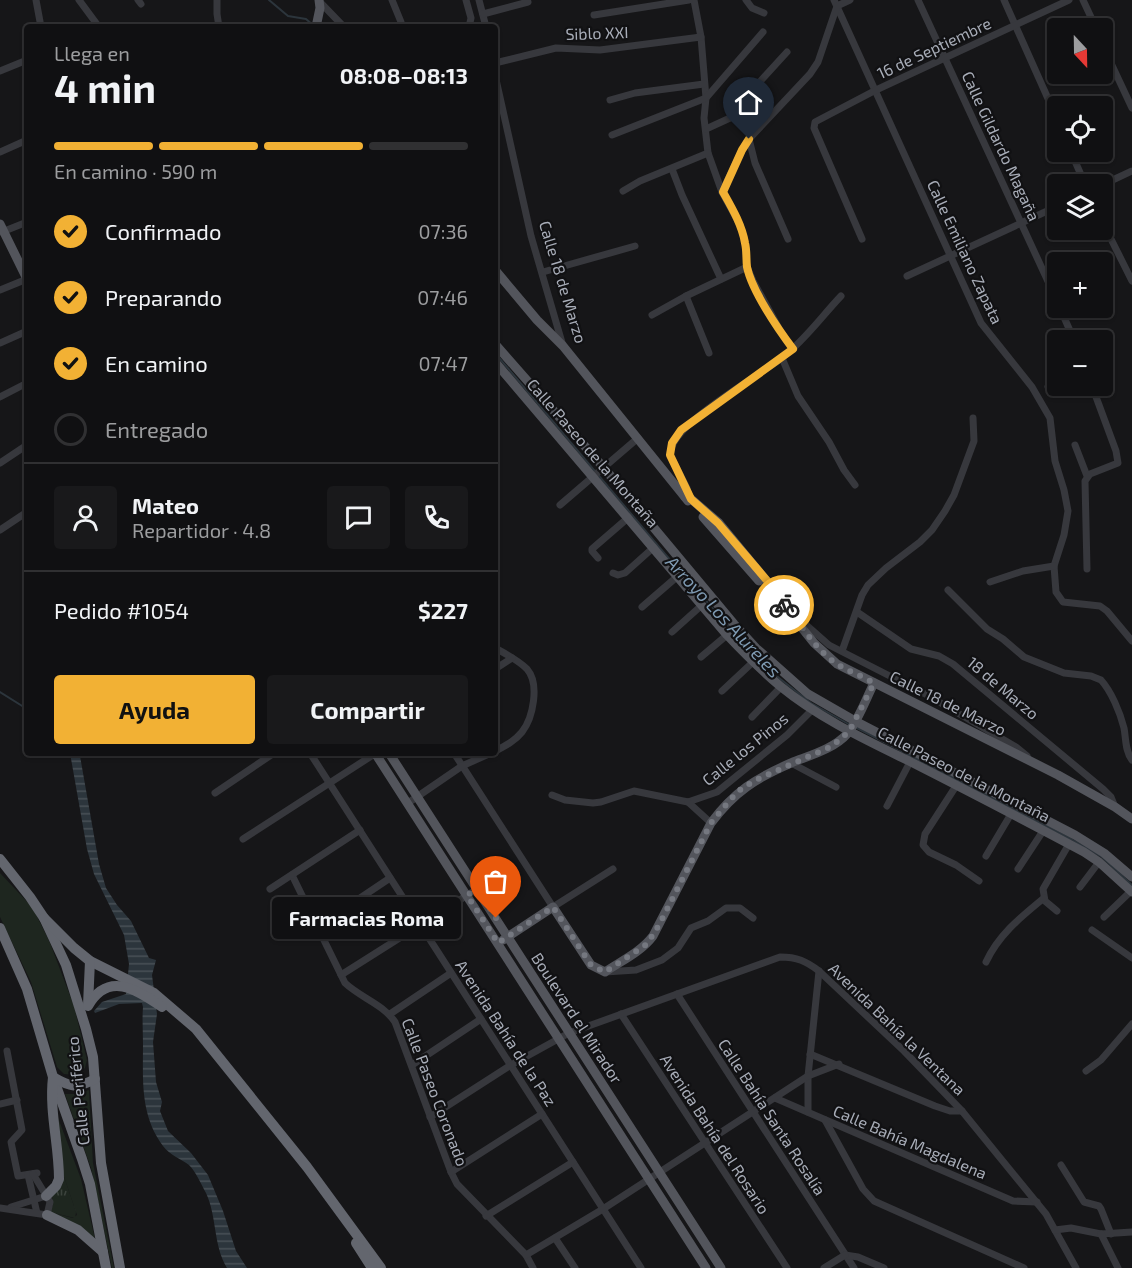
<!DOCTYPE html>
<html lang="es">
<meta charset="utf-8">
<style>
body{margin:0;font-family:"Exo 2",sans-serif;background:#19191b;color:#f1f3f6;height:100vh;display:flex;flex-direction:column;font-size:22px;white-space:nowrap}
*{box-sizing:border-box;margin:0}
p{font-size:20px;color:#9c9d9f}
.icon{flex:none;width:33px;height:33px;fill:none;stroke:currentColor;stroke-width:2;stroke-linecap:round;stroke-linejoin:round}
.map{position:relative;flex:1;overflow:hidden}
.details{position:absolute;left:24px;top:24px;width:474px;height:732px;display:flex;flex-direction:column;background:#101012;border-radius:6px;box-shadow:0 2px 4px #0004,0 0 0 2px #303032}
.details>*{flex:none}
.needle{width:39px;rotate:158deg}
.controls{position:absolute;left:1047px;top:18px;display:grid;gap:12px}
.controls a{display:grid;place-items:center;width:66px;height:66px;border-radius:6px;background:#101012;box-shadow:0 2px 4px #0004,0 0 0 2px #303032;font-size:30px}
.pin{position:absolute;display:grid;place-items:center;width:51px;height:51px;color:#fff;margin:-62px -26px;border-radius:50% 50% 50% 0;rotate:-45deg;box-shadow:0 0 6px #0007}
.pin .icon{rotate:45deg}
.courier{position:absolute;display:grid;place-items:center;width:60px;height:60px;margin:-30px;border:4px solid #f2b134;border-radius:50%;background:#fff;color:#222;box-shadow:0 2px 8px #0007}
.bubble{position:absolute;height:42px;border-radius:6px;background:#101012;box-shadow:0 2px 4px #0004,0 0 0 2px #303032;font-size:20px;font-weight:700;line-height:42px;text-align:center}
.summary em{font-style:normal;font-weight:700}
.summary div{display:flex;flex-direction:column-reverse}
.summary{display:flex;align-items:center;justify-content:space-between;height:102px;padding:0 30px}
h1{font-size:39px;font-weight:700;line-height:45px}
.bar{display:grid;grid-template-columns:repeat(4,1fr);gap:9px 6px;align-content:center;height:72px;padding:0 30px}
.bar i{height:8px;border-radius:4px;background:#303032}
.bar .on{background:#f2b134}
.bar p{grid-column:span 4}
.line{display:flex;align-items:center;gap:15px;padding:0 30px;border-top:2px solid #303032}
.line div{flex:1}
.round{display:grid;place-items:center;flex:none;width:63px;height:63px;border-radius:6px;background:#19191b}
ol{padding:0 30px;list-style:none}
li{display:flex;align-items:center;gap:18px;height:66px}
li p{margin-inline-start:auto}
li .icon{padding:6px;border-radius:50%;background:#f2b134;color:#111;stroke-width:4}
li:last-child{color:#9c9d9f}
li i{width:33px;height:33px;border:3px solid #303032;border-radius:50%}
.primary-button{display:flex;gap:12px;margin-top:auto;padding:12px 30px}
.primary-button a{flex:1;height:69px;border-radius:6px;background:#f2b134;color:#111;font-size:24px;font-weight:700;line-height:69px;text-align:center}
.primary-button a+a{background:#19191b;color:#f1f3f6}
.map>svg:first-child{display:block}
.grass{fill:#1e261f}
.park{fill:url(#park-tufts)}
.water{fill:url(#water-rules)}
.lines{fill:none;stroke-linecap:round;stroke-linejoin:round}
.stream{stroke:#2c353c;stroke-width:2}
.minor{stroke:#37383d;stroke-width:7}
.major{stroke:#53555c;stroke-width:9}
.highway{stroke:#63666e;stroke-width:10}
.done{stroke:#757880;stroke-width:6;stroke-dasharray:0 10.8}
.route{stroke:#f2b134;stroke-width:8}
.labels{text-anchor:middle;stroke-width:4.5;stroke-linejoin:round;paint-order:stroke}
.street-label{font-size:16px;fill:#a8adb8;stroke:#111113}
.water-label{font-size:18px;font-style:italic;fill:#7f9bb3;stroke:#111113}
</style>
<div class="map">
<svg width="1132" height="1268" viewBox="0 0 1132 1268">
<defs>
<pattern id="park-tufts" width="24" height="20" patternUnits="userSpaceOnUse" patternTransform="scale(1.5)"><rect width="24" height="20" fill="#1e261f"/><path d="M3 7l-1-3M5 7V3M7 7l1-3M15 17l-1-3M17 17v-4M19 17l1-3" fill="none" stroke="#3c433d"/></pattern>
<pattern id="water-rules" width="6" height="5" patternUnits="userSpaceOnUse" patternTransform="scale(1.5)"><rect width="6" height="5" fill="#2c353c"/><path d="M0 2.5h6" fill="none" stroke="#485056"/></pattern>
</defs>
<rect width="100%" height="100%" fill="#161618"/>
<!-- grass -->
<g class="grass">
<path d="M0 873 33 908 50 943 74 1006 87 1060 85 1068 76 1075 64 1074 57 1067 31 982 0 917Z"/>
<path d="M89 1090 93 1163 114 1268H112L91 1168 65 1094H77Z"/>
<path d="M54 1107 81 1179 95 1239 70 1221 50 1212 73 1218 77 1215 62 1171Z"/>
</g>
<!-- park -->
<path class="park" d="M62 1171 76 1212 75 1218 50 1212 53 1205 52 1197Z"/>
<!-- water -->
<path class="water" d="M70 753H79L80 756 99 864 106 888 117 905 131 921 149 958 156 960 152 975 157 1014 153 1042 156 1082 162 1102 160 1111 168 1131 191 1153 208 1175 223 1211 236 1251 247 1268H227C213 1245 217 1216 206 1193 201 1184 196 1172 189 1165 181 1159 170 1155 163 1146 140 1115 143 1081 143 1044 143 1032 142 1020 143 1007L142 1003 119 1004 95 1013 94 1011 102 1002 126 994 129 964 124 935 94 874 87 849Z"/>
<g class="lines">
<!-- stream -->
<g class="stream">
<path d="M269 0 288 16 306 19 314 26"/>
<path d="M495 353 665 554 752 653 779 678 811 703 852 726"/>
<path d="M0 692 27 709"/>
<path d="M857 728 1071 839 1102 857 1132 885"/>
</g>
<!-- minor -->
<g class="minor">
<path d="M36 0 41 27"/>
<path d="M79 0 99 27"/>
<path d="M138 0 141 4"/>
<path d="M217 0V14L219 27"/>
<path d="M392 0 401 22"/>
<path d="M466 0 471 18 469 27"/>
<path d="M479 0 486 27"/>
<path d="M694 0 701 37 706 98 704 118 708 153 722 192 740 225 745 241 747 267 753 281 781 332 793 349"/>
<path d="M746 0 752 8 764 13"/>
<path d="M834 0 981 323 1032 387 1050 418 1055 461 1064 490 1068 511 1064 535 1054 566 1056 592 1063 602 1100 606 1107 611 1132 641"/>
<path d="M918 0 1058 303"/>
<path d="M1004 0 1058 121"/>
<path d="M1083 0 1096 28"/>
<path d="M320 2 344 27"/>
<path d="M483 14 528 2"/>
<path d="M594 15 689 0"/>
<path d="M1102 44 1132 108"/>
<path d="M495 63 556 48 600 50 701 37"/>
<path d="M0 71 27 60"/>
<path d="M495 75 531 236 563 346"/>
<path d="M610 100 635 93 704 84"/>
<path d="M706 129 730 118 755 87 787 52"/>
<path d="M612 135 706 98 763 32"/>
<path d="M749 139 755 163 788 239"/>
<path d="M0 152 27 140"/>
<path d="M1071 152 1085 184"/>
<path d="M672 169 682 195 721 279"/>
<path d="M1102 185 1132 171"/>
<path d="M623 191 640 181 708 153"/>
<path d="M722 192 742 150 749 139 810 74 818 62 837 6 850 0"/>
<path d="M1102 221 1132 281"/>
<path d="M2 232 27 222"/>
<path d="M862 239 814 128 815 122 876 90 1069 0"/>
<path d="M543 272 635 246"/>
<path d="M907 276 1058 206"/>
<path d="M0 290 27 279"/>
<path d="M686 296 709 353"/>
<path d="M1060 308 1074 340"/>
<path d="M652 315 686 296 747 267"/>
<path d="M0 343 27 331"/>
<path d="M782 358 798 396 829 442 844 470 855 485"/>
<path d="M1048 387 1058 383"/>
<path d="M0 397 27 383"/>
<path d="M1075 445 1087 476"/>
<path d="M0 463 27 445"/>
<path d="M690 500 687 488 670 455C670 424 758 377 783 357 805 340 822 316 841 296"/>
<path d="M560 505 638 438"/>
<path d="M0 530 27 512"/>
<path d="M598 558 592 551V549L629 517"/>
<path d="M1087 569 1085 481 1090 474 1118 463 1116 451 1092 386"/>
<path d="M613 573 618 575 625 573 654 547"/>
<path d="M990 582 1023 571 1054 566"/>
<path d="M948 590 987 629 1003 639 1024 657 1064 673 1091 676 1101 680C1111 691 1120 712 1124 728 1126 738 1125 751 1132 760"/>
<path d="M642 607 679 575"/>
<path d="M857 612 911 649 939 656 953 664 1103 789 1111 797 1115 807"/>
<path d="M796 619 803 622 829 645 929 696 1016 747 1027 756"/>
<path d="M672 632 702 605"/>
<path d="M495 648C506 654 518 660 527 669 540 684 533 718 522 732 515 741 505 746 495 751"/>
<path d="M842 651 862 595 868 585 886 568 920 542 932 530 945 511 954 495 974 441 973 418"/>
<path d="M701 657 727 635"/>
<path d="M495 669 512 658"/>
<path d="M722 691 753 662"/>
<path d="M752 717 781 687"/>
<path d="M310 753 641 1268"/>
<path d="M454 753 553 907 613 869"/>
<path d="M791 763 836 787"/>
<path d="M956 786 925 834 923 845 929 852 956 865 979 881"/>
<path d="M215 793 274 753"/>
<path d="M552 795 565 800 593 803 601 802 634 791 688 802 717 792 787 735 812 710"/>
<path d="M688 802 711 823"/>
<path d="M408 803 462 766 491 753"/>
<path d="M887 806 910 762"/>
<path d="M243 839 376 753"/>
<path d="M986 856 1011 814"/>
<path d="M1018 869 1043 831"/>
<path d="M292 875 345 983C361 998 383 1004 395 1022L451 1172 457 1184 526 1255 533 1268"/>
<path d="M1080 887 1099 862"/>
<path d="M270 889 360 830"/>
<path d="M1057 911 1045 901 1043 889 1069 844"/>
<path d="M1104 917 1131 891"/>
<path d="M317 927 390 878"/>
<path d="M1092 930 1132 958"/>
<path d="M986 962C999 934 1021 917 1044 898"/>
<path d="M605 972 636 970 662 960 678 948 691 928 708 921 726 908H740L753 918"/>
<path d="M341 975 477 889"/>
<path d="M677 994 854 1268"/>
<path d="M390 1014 451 973"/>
<path d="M621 1014 787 1268"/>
<path d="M7 1051 22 1130 11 1142 18 1176 37 1173"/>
<path d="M810 1054 935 1106 950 1111H962"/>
<path d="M412 1065 481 1019"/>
<path d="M1086 1071 1101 1060 1132 1024"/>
<path d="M775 1098 1013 1201 1037 1202"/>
<path d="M0 1104 17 1100"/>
<path d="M808 1112V1076L819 971"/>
<path d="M430 1117 511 1065 569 1033 780 957C797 957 806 961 819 971L904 1051 962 1111 1046 1214 1076 1268"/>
<path d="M825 1120 863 1189 874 1201 1024 1268"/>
<path d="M1061 1165 1084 1202 1099 1206 1101 1209 1111 1234"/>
<path d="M451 1172 542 1114"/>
<path d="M28 1175 37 1213"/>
<path d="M11 1207 46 1196"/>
<path d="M0 1208 47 1215 50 1202 33 1174"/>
<path d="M486 1216 573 1162"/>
<path d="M1055 1230 1071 1228 1101 1234 1132 1232"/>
<path d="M1101 1234 1118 1268"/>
<path d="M555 1238 575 1268"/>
<path d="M526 1255 603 1209 808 1076 839 1064"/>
<path d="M845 1255 858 1257 884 1268"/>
<path d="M824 1268 845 1255"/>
</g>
<!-- major -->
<g class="major">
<path d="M316 27 320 8 319 0"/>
<path d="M0 224 27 279"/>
<path d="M495 270 537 320 563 346 688 501"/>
<path d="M495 344 604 468 734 624 756 648 808 694 855 721 1075 835 1104 853 1132 877"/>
<path d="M495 362 727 635C744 653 761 670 780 686 819 718 864 739 909 761 968 791 1026 821 1084 852L1099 862 1132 892"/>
<path d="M685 497 691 499 719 523 769 584 773 592 814 643 837 664 1058 775 1115 807 1132 819"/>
<path d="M703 517 759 581"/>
<path d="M375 753 706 1268"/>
<path d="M389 753 721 1268"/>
<path d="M503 940 553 907 591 965 605 972C621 961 641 952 653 936L711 823C734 792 756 778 791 763 811 755 834 749 848 733 859 719 866 699 874 683"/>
</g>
<!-- highway -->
<g class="highway">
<path d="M0 859 30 897 44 918 66 965 86 1029 93 1057 101 1163 120 1268"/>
<path d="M44 918 74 948 90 961 154 993 196 1029 307 1167 381 1268"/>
<path d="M0 928 27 989 53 1077 82 1159 90 1184 106 1268"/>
<path d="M88 1005 90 961"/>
<path d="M88 1006C108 971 136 989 162 1007"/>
<path d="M46 1196 56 1186 59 1179C59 1144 49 1112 53 1077 70 1087 77 1089 95 1079"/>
<path d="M47 1215 78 1230 103 1252"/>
<path d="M356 1243 372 1268"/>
</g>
</g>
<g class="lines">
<!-- done -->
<path class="done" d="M496 918 477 889 467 895 498 943 553 907 591 965 605 972 647 944 659 925 711 823 730 800 742 788 758 779 828 748 841 739 850 730 874 683C862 676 848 671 837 664 814 649 802 624 784 605"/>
<!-- route -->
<path class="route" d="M749 139 742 150 723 192C732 208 742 225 745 243 747 251 746 259 747 267 752 291 778 329 793 349L681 430 672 443 670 455 691 499 718 523 770 584 773 592 784 605"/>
</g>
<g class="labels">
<!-- street labels -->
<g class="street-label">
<text transform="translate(597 33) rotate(-2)" y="6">Siblo XXI</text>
<text transform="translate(934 48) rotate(-25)" y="6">16 de Septiembre</text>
<text transform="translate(1001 146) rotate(65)" y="6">Calle Gildardo Magaña</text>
<text transform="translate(965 252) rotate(65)" y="6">Calle Emiliano Zapata</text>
<text transform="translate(563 282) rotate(73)" y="6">Calle 18 de Marzo</text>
<text transform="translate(593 453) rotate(49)" y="6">Calle Paseo de la Montaña</text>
<text transform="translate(1003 688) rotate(40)" y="6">18 de Marzo</text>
<text transform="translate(948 703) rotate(26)" y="6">Calle 18 de Marzo</text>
<text transform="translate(745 749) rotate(-39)" y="6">Calle los Pinos</text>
<text transform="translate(964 774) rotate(27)" y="6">Calle Paseo de la Montaña</text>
<text transform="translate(577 1018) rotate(57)" y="6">Boulevard el Mirador</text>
<text transform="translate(897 1029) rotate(44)" y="6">Avenida Bahía la Ventana</text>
<text transform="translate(506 1033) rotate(57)" y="6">Avenida Bahía de la Paz</text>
<text transform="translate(78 1091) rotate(-96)" y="6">Calle Periférico</text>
<text transform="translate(435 1092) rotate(69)" y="6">Calle Paseo Coronado</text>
<text transform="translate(772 1117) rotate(57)" y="6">Calle Bahía Santa Rosalía</text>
<text transform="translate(715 1134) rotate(57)" y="6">Avenida Bahía del Rosario</text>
<text transform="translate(910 1142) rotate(23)" y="6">Calle Bahía Magdalena</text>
</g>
<!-- water labels -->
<g class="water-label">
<text transform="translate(723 617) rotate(47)" y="6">Arroyo Los Alureles</text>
</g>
</g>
</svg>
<div class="controls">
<a><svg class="needle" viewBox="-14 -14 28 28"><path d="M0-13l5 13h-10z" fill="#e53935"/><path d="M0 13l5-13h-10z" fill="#9c9d9f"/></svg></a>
<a><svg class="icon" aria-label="locate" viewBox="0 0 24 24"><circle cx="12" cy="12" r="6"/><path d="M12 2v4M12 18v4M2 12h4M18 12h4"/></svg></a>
<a><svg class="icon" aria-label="layers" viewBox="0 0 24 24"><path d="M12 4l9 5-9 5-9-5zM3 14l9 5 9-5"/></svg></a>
<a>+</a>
<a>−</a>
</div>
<div class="pin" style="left:496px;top:918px;background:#ea580c"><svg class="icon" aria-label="bag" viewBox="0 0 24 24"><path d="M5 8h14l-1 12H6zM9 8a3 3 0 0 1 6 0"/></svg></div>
<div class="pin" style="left:749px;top:139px;background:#1f2937"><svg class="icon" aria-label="home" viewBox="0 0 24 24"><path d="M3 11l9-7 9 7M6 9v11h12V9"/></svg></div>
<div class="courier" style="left:784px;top:605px"><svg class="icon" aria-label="bike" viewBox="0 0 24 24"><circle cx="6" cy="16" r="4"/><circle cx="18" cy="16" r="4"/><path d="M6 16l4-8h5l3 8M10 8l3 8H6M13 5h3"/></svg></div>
<div class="bubble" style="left:272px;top:897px;width:189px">Farmacias Roma</div>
<section class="details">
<div class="summary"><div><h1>4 min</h1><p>Llega en</p></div><em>08:08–08:13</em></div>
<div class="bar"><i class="on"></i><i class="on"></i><i class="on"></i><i></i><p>En camino · 590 m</p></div>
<ol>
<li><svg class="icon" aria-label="check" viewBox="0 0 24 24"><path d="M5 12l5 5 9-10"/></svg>Confirmado<p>07:36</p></li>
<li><svg class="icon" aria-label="check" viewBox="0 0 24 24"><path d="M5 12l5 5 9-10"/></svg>Preparando<p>07:46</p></li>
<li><svg class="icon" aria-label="check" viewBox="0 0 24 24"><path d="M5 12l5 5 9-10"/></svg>En camino<p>07:47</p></li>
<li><i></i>Entregado</li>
</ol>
<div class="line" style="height:108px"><a class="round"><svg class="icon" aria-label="person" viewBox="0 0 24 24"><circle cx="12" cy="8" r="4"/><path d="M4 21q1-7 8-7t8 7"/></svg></a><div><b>Mateo</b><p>Repartidor · 4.8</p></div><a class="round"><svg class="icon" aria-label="chat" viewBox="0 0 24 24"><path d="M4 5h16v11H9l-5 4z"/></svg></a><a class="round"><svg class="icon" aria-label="phone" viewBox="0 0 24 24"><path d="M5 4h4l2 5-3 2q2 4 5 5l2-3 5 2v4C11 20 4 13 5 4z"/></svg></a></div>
<div class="line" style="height:78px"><div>Pedido #1054</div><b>$227</b></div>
<div class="primary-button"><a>Ayuda</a><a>Compartir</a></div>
</section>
</div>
